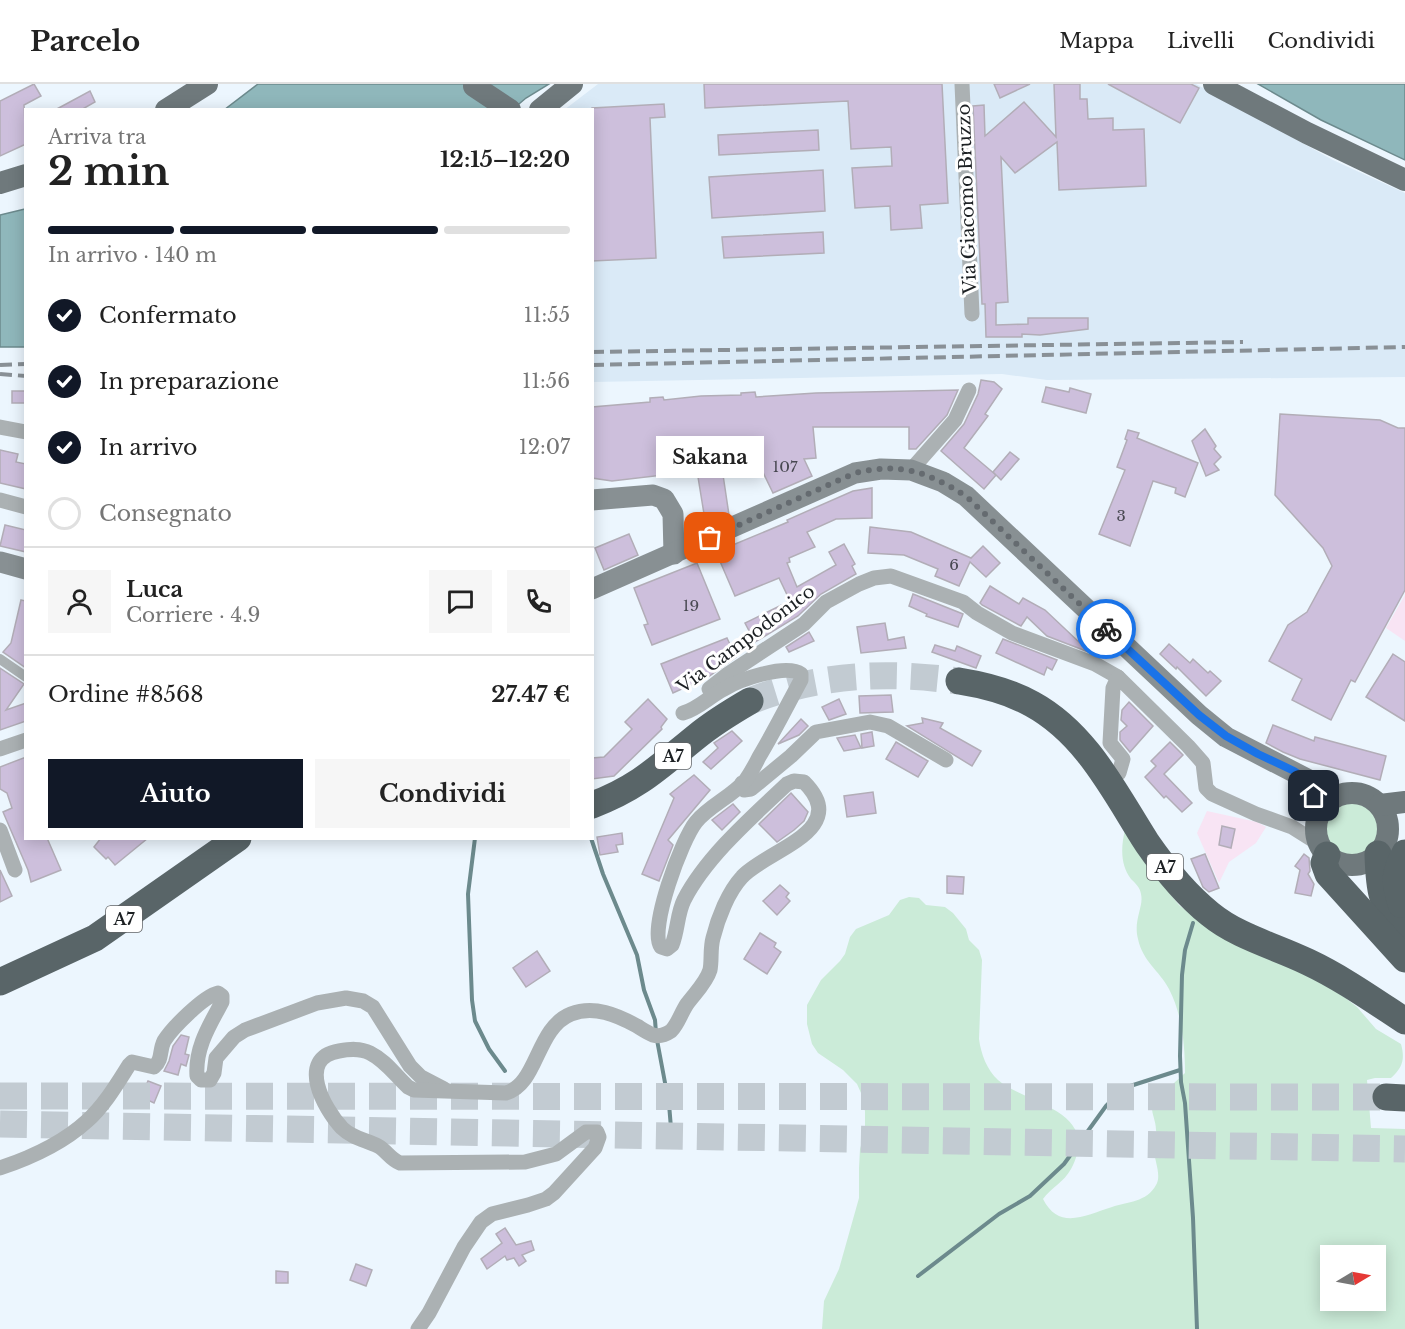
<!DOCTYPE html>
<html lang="it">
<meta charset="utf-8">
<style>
body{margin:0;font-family:"Libre Baskerville",serif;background:#f6f6f6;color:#222;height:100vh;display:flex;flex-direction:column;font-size:22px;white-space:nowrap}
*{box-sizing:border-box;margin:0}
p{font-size:20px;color:#767676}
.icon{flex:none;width:33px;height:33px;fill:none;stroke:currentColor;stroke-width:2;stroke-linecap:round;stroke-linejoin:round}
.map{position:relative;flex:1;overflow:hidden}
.drawer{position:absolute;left:24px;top:24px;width:570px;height:732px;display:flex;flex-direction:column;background:#fff;border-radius:0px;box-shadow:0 3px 15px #0003}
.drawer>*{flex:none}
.needle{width:39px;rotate:80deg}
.tools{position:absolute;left:1320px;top:1161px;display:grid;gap:12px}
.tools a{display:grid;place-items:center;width:66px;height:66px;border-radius:0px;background:#fff;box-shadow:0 3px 15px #0003;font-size:30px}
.pin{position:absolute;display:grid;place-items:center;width:51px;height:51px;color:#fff;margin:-26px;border-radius:12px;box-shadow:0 3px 9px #0006}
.courier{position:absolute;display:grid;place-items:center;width:60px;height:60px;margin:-30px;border:4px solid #1a73e8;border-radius:50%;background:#fff;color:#222;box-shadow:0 2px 8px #0007}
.bubble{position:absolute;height:42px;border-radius:0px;background:#fff;box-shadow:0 3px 15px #0003;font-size:20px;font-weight:700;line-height:42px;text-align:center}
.summary em{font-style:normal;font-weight:700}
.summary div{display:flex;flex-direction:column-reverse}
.summary{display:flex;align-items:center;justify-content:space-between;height:102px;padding:0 24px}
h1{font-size:39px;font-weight:700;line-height:45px}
.bar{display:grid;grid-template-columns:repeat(4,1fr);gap:9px 6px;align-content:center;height:72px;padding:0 24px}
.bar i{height:8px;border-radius:4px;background:#e0e0e0}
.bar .on{background:#111827}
.bar p{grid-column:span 4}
.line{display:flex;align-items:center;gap:15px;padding:0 24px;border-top:2px solid #e0e0e0}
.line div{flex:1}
.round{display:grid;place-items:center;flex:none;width:63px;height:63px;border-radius:0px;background:#f6f6f6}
ol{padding:0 24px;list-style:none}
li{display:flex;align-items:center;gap:18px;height:66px}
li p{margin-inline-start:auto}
li .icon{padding:6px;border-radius:50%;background:#111827;color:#fff;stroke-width:4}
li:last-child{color:#767676}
li i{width:33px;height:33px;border:3px solid #e0e0e0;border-radius:50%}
.primary-button{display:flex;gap:12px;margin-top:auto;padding:12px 24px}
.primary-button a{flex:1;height:69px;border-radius:0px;background:#111827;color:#fff;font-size:24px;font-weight:700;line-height:69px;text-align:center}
.primary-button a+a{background:#f6f6f6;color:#222}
header{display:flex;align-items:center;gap:36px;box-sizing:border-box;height:84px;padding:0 30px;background:#fff;border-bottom:2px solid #e0e0e0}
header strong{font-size:28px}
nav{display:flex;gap:33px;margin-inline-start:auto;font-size:21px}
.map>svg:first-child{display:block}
.commercial{fill:#f8e4f4}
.built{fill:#daeaf7}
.green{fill:#cbebd8;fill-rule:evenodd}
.water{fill:#8fb7bb;stroke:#6c8a8d;stroke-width:1.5}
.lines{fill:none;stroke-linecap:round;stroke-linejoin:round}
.stream{stroke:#6c8a8d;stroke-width:4}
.building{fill:#cdbfdc;stroke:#b2adb7;stroke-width:1.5}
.motorway-tunnel{stroke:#c2cbd2;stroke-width:27;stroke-dasharray:27 14;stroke-linecap:butt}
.pedestrian{stroke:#abb1b3;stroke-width:10}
.minor{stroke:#abb1b3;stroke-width:15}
.secondary{stroke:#889093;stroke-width:21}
.primary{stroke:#6f797c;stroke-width:22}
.motorway{stroke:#596568;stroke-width:27}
.rail{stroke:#899096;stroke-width:4;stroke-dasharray:12 6;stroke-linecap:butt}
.done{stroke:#656b70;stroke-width:6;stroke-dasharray:0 10.8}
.route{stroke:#1a73e8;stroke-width:8}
.labels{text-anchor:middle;stroke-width:6;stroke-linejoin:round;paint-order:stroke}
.number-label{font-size:15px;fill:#484851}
.shield{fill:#fff;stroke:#606365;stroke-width:1.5}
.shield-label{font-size:16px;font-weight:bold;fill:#1c2023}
.street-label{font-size:18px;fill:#1c2023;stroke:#fff}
</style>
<header>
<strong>Parcelo</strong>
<nav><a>Mappa</a><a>Livelli</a><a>Condividi</a></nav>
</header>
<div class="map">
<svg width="1405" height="1245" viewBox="0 0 1405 1245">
<rect width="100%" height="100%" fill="#ecf6fe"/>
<!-- commercial -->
<g class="commercial">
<path d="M1405 511V557L1386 544Z"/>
<path d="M1207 727 1257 738 1266 743 1256 759 1229 778 1219 799 1197 749Z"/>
</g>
<!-- built -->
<path class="built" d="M598 0H1196L1333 76 1405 109V293L1047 296 1002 290 593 298 592 26H564Z"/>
<!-- green -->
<g class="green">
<circle cx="1352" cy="745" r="26"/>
<path d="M1125 746 1143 776 1179 821 1212 847 1320 894 1357 923 1376 945 1401 960C1405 975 1403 983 1391 994H1375L1367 996 1371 1044 1405 1045V1245H822L824 1217 839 1185 859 1114V1084L860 1065 865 1047V1027L861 1009 857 1000 843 986 818 969 812 960 807 940V921L821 896 840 877 845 870 850 853 856 845 889 831 900 816 909 813 919 814 926 821 945 823 953 829 966 845 969 856 979 866 982 876 979 955C981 970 987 986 998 996 1029 1022 1102 1026 1071 1085 1064 1098 1051 1104 1043 1115 1059 1147 1086 1131 1112 1123 1127 1118 1147 1118 1156 1101 1162 1091 1154 1076 1154 1065 1154 1058 1157 1052 1156 1046 1156 1036 1151 1030 1152 1019L1185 989C1185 961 1182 930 1169 905 1159 886 1143 878 1138 855 1133 836 1144 823 1141 810 1140 803 1135 799 1131 795 1120 781 1121 762 1125 746ZM1330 1172H1376V1216H1330Z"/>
</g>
<!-- water -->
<g class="water">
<path d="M258 0H549L526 14 513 25 224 26Z"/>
<path d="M1258 0H1405V76L1321 36Z"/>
<path d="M25 125V263H0V131Z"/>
</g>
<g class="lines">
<!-- stream -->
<g class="stream">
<path d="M475 754 468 810 472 916 475 937 489 965 505 987"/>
<path d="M591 754 603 790 637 871 644 906 655 936 656 949"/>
<path d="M1193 839 1185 866 1182 891 1180 972 1181 998 1185 1019 1193 1134 1197 1245"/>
<path d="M657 956 669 1020 671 1044"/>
<path d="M918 1192 999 1130 1030 1112 1064 1080 1106 1022 1124 1004 1180 986"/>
</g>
</g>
<!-- building -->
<g class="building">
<path d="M34 0 41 12 24 21 26 60 0 72V17Z"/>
<path d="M704 0H942L948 119 920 121 922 144 891 146 890 122 855 124 852 84 892 82 891 63 851 65 848 17 705 24Z"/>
<path d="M994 0H1030L1000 14Z"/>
<path d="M1054 0H1080V15H1087L1088 35 1113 34V46L1144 45 1146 102 1059 106 1057 58 1015 89 1001 73 1008 218 996 219V241L1028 240V234H1088V245L1040 251 1022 250V253H986L985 220H982L973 22 984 21 985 52 1024 18 1056 53Z"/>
<path d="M1108 0H1191L1199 4 1180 39Z"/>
<path d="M90 7 95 18 81 26H55Z"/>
<path d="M664 20 665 33 650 34 656 174 592 177V24Z"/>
<path d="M818 46 819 66 719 71 718 51Z"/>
<path d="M823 86 825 127 712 134 709 93Z"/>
<path d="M823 148 824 169 724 174 722 153Z"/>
<path d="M981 296 994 298 1002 305 985 330 988 332 964 364 996 391 984 405 941 367 964 340 978 310Z"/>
<path d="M1046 303 1069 308 1070 304 1091 310 1086 329 1042 318Z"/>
<path d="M958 306 947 331 916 365H909V343H813L816 374 804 375 812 392 773 409 759 380 722 384 729 431 723 433 705 436 697 387 612 397 592 394V323L650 318V314L663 313 664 316 701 312 741 311V309L755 308 756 313 816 309Z"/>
<rect x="12" y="307" width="14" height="12"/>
<path d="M1280 330 1380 336 1398 344H1405V506L1355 598 1351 596 1331 636 1292 616 1302 595 1269 577 1288 541 1307 528 1332 482 1323 464 1275 411Z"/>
<path d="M1205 345 1216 362 1214 365 1221 373 1214 380 1219 386 1206 392 1192 357Z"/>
<path d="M1128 346 1139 349 1137 354 1198 379 1185 413 1175 409 1176 404 1153 397 1130 462 1099 450 1125 386 1117 383 1127 356 1125 355Z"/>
<path d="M0 366 18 370 16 378 26 380V405L0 399Z"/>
<path d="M1010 368 1019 375 1001 396 993 388Z"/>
<path d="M872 404V434L836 435 807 448 815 463 789 474 790 478 787 479 797 503 836 481 829 468 844 460 855 480 852 482 856 490 821 510 798 532 755 558 745 539 790 517 779 494 735 512 716 468 788 438 787 436 853 407Z"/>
<path d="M5 441 26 446V468L0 462Z"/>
<path d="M870 443 911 448 971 474 983 462 1000 479 986 493 970 478 959 502 935 492 938 485 904 471 868 469Z"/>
<path d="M629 450 638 471 604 486 595 464Z"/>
<path d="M697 479 720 535 652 561 644 541 648 540 634 504Z"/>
<path d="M990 502 1019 520 1023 514 1045 526 1080 559 1084 555 1104 574 1047 552 1027 533 1021 542 982 521 980 519Z"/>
<path d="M913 510 963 530 958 543 926 532 927 530 909 522Z"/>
<path d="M21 516 26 517V584L3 568 11 559Z"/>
<path d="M885 539 888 556 904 553 906 564 861 569 857 543Z"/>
<path d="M809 548 814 557 789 568 786 563Z"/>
<path d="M727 554 736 573 708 593 673 609 661 580Z"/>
<path d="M1003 555 1057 576 1052 586 1047 583 1044 591 996 569Z"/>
<path d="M1169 560 1190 579 1193 575 1208 589 1210 587 1221 597 1206 612 1177 583 1176 585 1160 570Z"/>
<path d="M935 561 955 567 957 562 981 572 976 584 932 568Z"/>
<path d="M1393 570 1405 578V637L1366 613Z"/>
<path d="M0 584 24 600 6 626 26 619V637L0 646Z"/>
<path d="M891 611 893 628 860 629 859 612Z"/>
<path d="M648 615 667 635 661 643 662 645 614 692 592 695V674L604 673 632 645 625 638Z"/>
<path d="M839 615 846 630 829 636 822 623Z"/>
<path d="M1129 618 1153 642 1130 668 1120 656V648L1127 642 1121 636 1122 626Z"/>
<path d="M922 634 943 639 940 644 981 667 972 682 907 642 923 639Z"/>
<path d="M801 635 808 642 799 651 778 660Z"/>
<path d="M1273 641 1314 657 1315 653 1386 672 1380 696 1300 675 1283 668 1266 659Z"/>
<path d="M732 647 742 657 711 685 703 678 718 664 714 659Z"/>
<path d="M872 648 874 662 862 664 861 650Z"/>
<path d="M855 651 861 664 844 667 837 654Z"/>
<path d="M896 658 928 677 918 693 886 675Z"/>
<path d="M1170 658 1183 671 1164 690 1192 719 1182 728 1166 712 1164 714 1145 693 1156 682 1151 677Z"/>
<path d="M26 673V754H47L61 786 31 798 28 786 3 728 12 724 7 709 0 705V683Z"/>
<path d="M694 691 710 706 668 756 673 761 659 797 642 790 674 714 670 710Z"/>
<path d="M873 708 876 729 847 733 844 712Z"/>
<path d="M791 709 808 728 804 737 794 746 777 758 759 740Z"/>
<path d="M733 720 740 728 722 746 712 736Z"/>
<path d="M1222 742 1235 745 1231 764 1219 761Z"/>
<path d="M622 749 623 760 616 761 618 768 600 771 597 753Z"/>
<path d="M101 754H148L115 781 108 773 106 775 94 763Z"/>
<path d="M1205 770 1219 804 1209 808 1203 803 1191 775Z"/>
<path d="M1304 770 1309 774 1310 787 1308 790 1314 800 1311 812 1295 809 1300 786 1295 782Z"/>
<path d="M0 786 12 812 0 818Z"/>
<path d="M947 792 964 793 963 810 947 809Z"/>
<path d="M780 801 789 809 786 813 790 817 777 831 763 817Z"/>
<path d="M760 849 776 859 774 863 781 868 767 890 744 875Z"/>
<path d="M537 867 550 887 526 903 513 884Z"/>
<path d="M181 951 189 953 185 970 189 971 186 982 181 980 178 991 164 987 169 977 173 962Z"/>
<path d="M148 997 161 1002 154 1019 141 1013Z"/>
<path d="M505 1144 516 1161 531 1157 534 1166 522 1171 526 1177 519 1182 514 1174 507 1176 505 1172 487 1185 481 1175 502 1159 496 1150Z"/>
<path d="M356 1180 372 1186 366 1202 350 1196Z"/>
<path d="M276 1187 288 1188V1199H276Z"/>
</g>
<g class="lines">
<!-- motorway-tunnel -->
<g class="motorway-tunnel">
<path d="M750 617C819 590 885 587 959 597"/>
<path d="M0 1012 1386 1013"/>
<path d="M0 1040 1405 1065"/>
</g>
<!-- pedestrian -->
<path class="pedestrian" d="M0 575 26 593"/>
<!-- minor -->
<g class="minor">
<path d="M962 0 972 230"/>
<path d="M0 343 26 348"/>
<path d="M911 386 955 336 969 306"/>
<path d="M0 416 26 423"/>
<path d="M709 605 728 590 804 540 826 518 859 500 874 494 891 492 963 518 977 529 1012 549 1095 580 1118 593"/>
<path d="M0 665 26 656"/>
<path d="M1119 689 1123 675 1110 659 1113 604 1118 593 1188 662 1203 679 1206 704 1212 710 1256 730 1292 743 1319 760"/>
<path d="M742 699 744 706 751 705 791 672 816 648 870 638 888 642 946 676"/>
<path d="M0 746 15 786"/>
<path d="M0 1084C30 1074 63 1059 87 1037 104 1022 117 1000 129 981L132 978 154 983C163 975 159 967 164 957 172 944 204 912 218 909L222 912V918C209 942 195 964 197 992L201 996H210L214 989 216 974 234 953 245 946 317 919 346 914 363 917 373 923 410 982 421 993 444 1005"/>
<path d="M418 1245 429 1229 464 1163 481 1138 492 1130 528 1121 546 1115 554 1109 595 1064 599 1053 597 1048H586L556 1070 525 1078 400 1079C390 1075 387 1067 378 1062 366 1056 352 1054 342 1044 324 1025 296 974 339 967 350 965 360 964 370 969 386 977 395 991 408 1003L414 1006 506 1009C538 1000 536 944 571 930 594 921 617 931 637 942 642 945 648 949 653 951 660 953 665 951 671 947 678 940 681 929 687 920 695 909 706 899 710 886 712 876 710 865 713 854 718 834 728 808 742 793 766 766 853 747 804 698L794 697 787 700C752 733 706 773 684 816 677 830 678 846 672 861L667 865 661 863C648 846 682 755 696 738 709 722 731 713 745 697 750 690 755 681 759 673 774 648 787 622 801 596V590C786 579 739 596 724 605 710 612 698 625 683 629"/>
</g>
<!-- secondary -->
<g class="secondary">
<path d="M592 416 653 411 664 415 673 430 674 470"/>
<path d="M0 478 26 485"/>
<path d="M592 505 855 389 881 385 911 386 943 398 966 412 1199 631 1226 653 1338 711"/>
<path d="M1308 696 1320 728"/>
</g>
<!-- primary -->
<g class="primary">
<path d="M1214 0 1307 49 1405 96"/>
<path d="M474 2 510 26"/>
<path d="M166 26 207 0"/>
<path d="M540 26 572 0"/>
<path d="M0 99 26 91"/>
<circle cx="1352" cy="745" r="36"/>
<path d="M1380 721 1405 718"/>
</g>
<!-- motorway -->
<g class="motorway">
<path d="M959 597C984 601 1009 607 1032 620 1087 650 1115 709 1147 759 1165 785 1185 810 1210 830 1238 853 1275 862 1308 878 1342 894 1373 916 1405 937"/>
<path d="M592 721C638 704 660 682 696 653 713 639 731 628 750 617"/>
<path d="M1378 770C1379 805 1380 821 1405 847"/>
<path d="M1327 771 1324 779 1328 790 1405 875"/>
<path d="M1401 820C1394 797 1394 790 1405 769"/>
<path d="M0 898 95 854 238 754"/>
<path d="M1386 1013 1405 1014"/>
</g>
<!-- rail -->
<g class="rail">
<path d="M592 268 1243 258"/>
<path d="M0 281 26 280"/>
<path d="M592 281 1405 263"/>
<path d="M0 290 26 292"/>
</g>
</g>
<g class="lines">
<!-- done -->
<path class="done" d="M710 454 855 389C902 378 927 388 966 412L1106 545"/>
<!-- route -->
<path class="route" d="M1106 545 1199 631 1226 652 1258 670 1294 687 1308 696 1314 712"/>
</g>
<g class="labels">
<!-- number labels -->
<g class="number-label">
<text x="785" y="388">107</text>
<text x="1121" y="437">3</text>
<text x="954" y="486">6</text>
<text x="691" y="527">19</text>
</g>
<!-- shield labels -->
<g class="shield">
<rect x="655" y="659" width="36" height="26" rx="4.5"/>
<rect x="1147" y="770" width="36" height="26" rx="4.5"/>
<rect x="106" y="822" width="36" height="26" rx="4.5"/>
</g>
<g class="shield-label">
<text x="673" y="678">A7</text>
<text x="1165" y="789">A7</text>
<text x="124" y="841">A7</text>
</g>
<!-- street labels -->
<g class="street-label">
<text transform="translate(967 115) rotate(-92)" y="6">Via Giacomo Bruzzo</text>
<text transform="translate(746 555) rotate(-37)" y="6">Via Campodonico</text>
</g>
</g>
</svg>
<div class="tools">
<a><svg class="needle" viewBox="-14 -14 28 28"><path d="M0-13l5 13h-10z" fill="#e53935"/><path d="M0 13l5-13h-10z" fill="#767676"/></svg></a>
</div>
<div class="pin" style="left:710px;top:454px;background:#ea580c"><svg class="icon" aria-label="bag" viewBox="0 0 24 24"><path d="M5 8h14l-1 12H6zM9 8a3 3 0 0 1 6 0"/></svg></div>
<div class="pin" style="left:1314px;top:712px;background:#1f2937"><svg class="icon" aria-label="home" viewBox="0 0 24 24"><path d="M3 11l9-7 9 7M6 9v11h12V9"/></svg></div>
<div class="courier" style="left:1106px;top:545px"><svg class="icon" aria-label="bike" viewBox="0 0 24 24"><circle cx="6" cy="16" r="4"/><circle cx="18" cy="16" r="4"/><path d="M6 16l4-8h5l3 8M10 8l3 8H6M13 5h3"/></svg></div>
<div class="bubble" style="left:656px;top:352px;width:108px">Sakana</div>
<section class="drawer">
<div class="summary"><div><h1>2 min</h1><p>Arriva tra</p></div><em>12:15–12:20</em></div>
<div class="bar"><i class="on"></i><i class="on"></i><i class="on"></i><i></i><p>In arrivo · 140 m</p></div>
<ol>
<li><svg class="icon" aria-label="check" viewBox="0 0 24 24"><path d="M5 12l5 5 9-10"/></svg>Confermato<p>11:55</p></li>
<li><svg class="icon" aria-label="check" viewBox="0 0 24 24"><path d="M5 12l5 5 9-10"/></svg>In preparazione<p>11:56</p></li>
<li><svg class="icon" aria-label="check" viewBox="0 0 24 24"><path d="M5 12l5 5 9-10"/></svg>In arrivo<p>12:07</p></li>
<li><i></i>Consegnato</li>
</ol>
<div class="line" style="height:108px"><a class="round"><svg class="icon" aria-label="person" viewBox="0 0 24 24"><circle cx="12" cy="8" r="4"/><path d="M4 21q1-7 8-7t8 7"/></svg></a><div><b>Luca</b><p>Corriere · 4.9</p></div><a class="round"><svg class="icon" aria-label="chat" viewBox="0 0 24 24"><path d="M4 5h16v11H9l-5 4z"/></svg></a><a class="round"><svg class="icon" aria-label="phone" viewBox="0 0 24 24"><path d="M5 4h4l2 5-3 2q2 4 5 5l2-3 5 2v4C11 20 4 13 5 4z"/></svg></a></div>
<div class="line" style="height:78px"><div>Ordine #8568</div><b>27.47 €</b></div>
<div class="primary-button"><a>Aiuto</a><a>Condividi</a></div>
</section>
</div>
